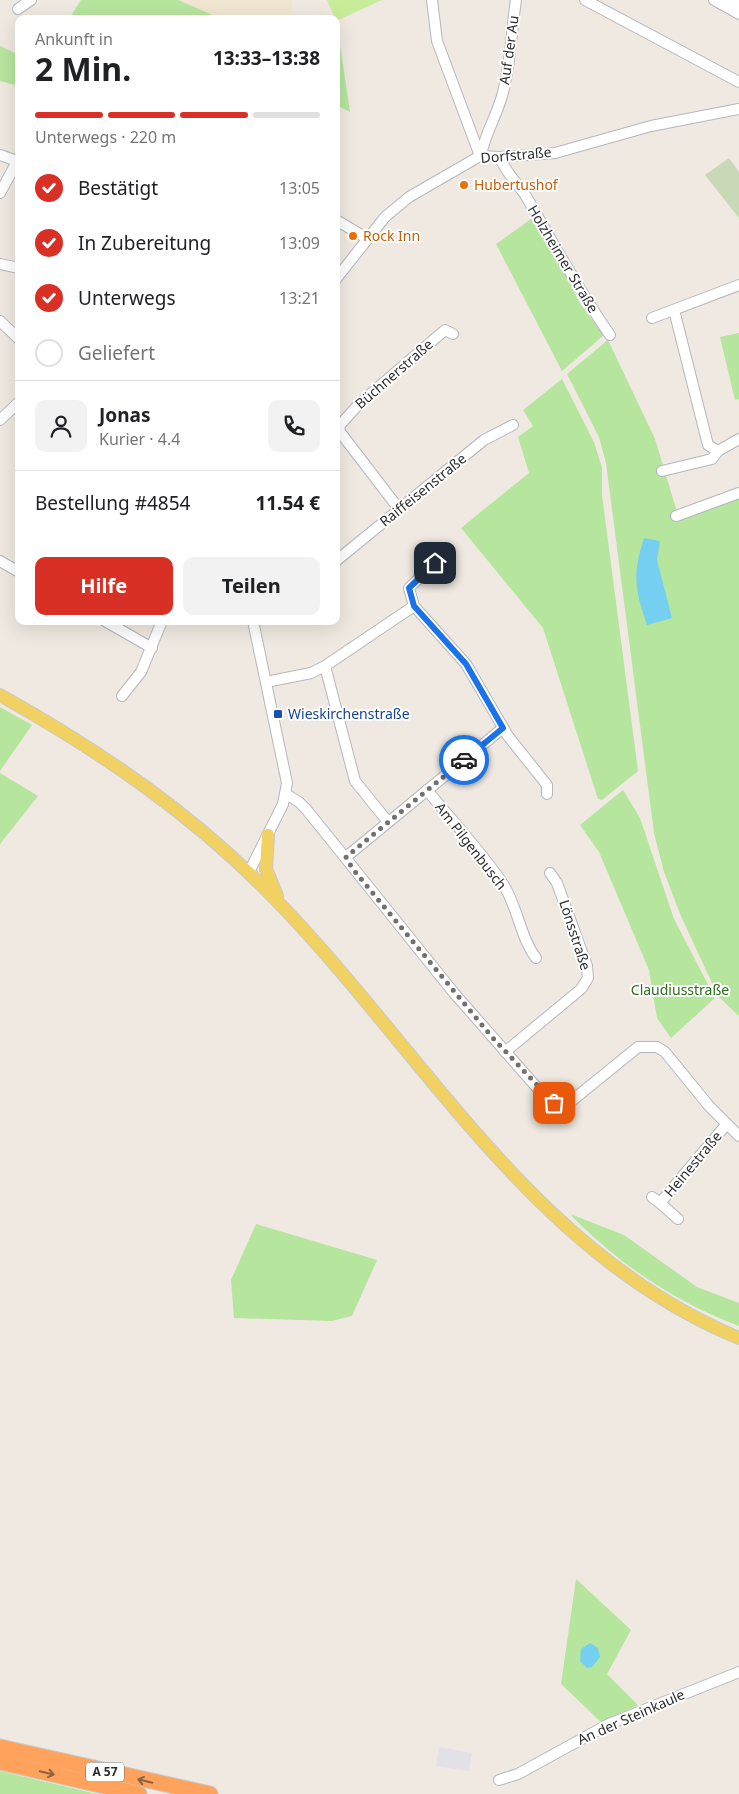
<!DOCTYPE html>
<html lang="de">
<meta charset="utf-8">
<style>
body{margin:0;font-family:"Noto Sans",sans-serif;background:#f2f2f2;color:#202124;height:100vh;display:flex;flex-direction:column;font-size:19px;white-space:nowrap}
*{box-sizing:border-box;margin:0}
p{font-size:16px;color:#757577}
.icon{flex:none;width:28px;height:28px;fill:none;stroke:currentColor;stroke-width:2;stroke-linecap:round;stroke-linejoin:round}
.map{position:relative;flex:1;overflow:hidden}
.sheet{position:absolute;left:15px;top:15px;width:325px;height:610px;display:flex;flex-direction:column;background:#fff;border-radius:10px;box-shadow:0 5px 20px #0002}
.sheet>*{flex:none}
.pin{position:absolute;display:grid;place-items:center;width:42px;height:42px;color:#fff;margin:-21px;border-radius:10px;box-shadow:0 2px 8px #0006}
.courier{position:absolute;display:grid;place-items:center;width:50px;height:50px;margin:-25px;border:4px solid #1a73e8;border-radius:50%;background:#fff;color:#222;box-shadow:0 1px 6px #0007}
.head em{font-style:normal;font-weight:700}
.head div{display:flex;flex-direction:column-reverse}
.head{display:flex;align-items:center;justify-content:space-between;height:85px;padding:0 20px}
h1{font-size:32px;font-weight:700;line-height:38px}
.bar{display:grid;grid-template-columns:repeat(4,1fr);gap:8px 5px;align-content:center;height:60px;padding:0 20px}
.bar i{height:6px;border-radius:4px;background:#e0e0e0}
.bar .on{background:#d93025}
.bar p{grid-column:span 4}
.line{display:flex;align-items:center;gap:12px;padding:0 20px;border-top:1px solid #e0e0e0}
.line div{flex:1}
.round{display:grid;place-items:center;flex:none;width:52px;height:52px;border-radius:10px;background:#f2f2f2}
ol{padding:0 20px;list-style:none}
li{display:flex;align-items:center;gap:15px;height:55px}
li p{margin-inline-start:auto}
li .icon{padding:5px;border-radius:50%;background:#d93025;color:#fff;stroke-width:4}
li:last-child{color:#757577}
li i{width:28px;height:28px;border:2px solid #e0e0e0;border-radius:50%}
.button{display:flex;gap:10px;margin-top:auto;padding:10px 20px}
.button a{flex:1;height:58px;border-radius:10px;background:#d93025;color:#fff;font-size:20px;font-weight:700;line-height:58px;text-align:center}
.button a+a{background:#f2f2f2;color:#202124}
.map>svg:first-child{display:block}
.industrial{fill:#e3e1e8}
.education{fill:#f0e6d1}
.green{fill:#b6e59e}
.cemetery{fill:#c8d9b8}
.pitch{fill:#c9ec9a}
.water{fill:#75cff0}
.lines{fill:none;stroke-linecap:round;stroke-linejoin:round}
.minor-casing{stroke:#b4b7c1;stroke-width:12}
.major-casing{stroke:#c9c9c9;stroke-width:14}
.highway-casing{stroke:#c9c9c9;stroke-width:17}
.minor{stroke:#fff;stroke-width:10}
.major{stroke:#f2d163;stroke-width:12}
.highway{stroke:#ffa35c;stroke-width:15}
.oneway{stroke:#8c6343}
.done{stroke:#726f6d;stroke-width:5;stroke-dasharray:0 9}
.route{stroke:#1a73e8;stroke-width:6}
.food-dot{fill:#e8710a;stroke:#fff;stroke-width:2}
.transit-dot{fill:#1a4fb4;stroke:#fff;stroke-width:2}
.labels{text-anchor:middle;stroke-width:4;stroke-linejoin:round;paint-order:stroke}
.shield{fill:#fff;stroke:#6d6d6d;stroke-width:1}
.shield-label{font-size:12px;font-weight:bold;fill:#2e2e2e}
.street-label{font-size:14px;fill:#2e2e2e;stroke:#fff}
.food-label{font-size:14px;fill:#c56008;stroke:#fff;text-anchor:start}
.transit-label{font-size:14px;fill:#164399;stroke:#fff;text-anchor:start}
.park-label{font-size:14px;fill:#2c6e1b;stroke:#fff}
</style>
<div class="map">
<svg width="739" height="1794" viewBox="0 0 739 1794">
<rect width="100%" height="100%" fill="#efe9e1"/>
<!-- industrial -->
<path class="industrial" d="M439 1747 472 1753 469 1771 436 1766Z"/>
<!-- education -->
<path class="education" d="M161 0H292L290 19H219Z"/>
<!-- green -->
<g class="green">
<path d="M81 0H178L222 19H69Z"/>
<path d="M336 45H340L350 112 336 105Z"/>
<path d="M0 46 19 55V86L0 81Z"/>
<path d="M534 217 581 305 604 335 562 371 496 244Z"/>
<path d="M739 333V399L735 400 720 337Z"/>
<path d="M608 340 655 439 680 522 683 516 739 495V1016L718 996 681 916 664 872 654 833 606 463 599 437 567 374Z"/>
<path d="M562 379 594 442 602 468V495L638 771 602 800 598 799 543 628 461 528 529 473 518 437 533 426 523 410Z"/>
<path d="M0 707 32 725 0 771Z"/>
<path d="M0 773 38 796 0 844Z"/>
<path d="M623 790 640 818 674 919 715 998 671 1038 657 1018 649 970 599 852 580 825Z"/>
<path d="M570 1214 624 1235 697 1287 739 1303V1326C675 1302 617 1263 570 1214Z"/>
<path d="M256 1224 377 1260 352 1316 331 1321 234 1318 231 1280Z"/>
<path d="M576 1579 631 1630 607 1674 638 1705 602 1723 561 1684Z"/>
<path d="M0 1771 97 1794H0Z"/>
</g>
<!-- cemetery -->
<path class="cemetery" d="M729 158 739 172V218L705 175Z"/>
<!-- pitch -->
<path class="pitch" d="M327 0H382L336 21Z"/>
<!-- water -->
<g class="water">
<path d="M644 538 660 541 657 560 672 618 647 625C635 589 632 575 644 538Z"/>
<path d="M590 1643 598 1648 600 1657 592 1667 587 1668 580 1661 581 1649Z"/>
</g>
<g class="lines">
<!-- minor casing -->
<g class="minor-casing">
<g id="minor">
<path d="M432 0 437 41 480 156"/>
<path d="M585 0 739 82"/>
<path d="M714 0 739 14"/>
<path d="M729 0 739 6"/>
<path d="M18 9 31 0"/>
<path d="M0 155 17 161"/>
<path d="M481 155C485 134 496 117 502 96 511 65 511 32 516 0"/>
<path d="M500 157C505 173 519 184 527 198 554 244 579 291 610 335"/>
<path d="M0 193 19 158"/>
<path d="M336 220 368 239"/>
<path d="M0 264 19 268"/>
<path d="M336 279 385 217 409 197 480 156 500 157 555 153 651 126 739 109"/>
<path d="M674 310 708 445 718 451"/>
<path d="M652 318 739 285"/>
<path d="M0 321 19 339"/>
<path d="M0 420 19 402"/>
<path d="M662 471 712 459 718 451 739 439"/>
<path d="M399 509 340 432 339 426 360 403 445 330 453 334"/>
<path d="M676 516 739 493"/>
<path d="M447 559 435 563 409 588 414 606 466 664 508 736 547 785V794"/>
<path d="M0 561 19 572"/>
<path d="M336 561 484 440 513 425"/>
<path d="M105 621 152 648"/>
<path d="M325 666 355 781 388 822"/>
<path d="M266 682 311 673 325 666 414 606"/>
<path d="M122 696 141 672 162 621"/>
<path d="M427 790C452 821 481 851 503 884 518 907 520 937 536 958"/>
<path d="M286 794 299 802 306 809 454 993 546 1098 554 1103H569L638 1047H657L665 1052 709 1106 739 1136"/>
<path d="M346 857 503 728"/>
<path d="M249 872 283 804 287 783 253 621"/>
<path d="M505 1052 581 989 588 978 587 966 557 883 550 873"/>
<path d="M652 1197 660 1203"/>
<path d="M678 1219 660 1203 726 1125"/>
<path d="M499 1780 518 1774 609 1724 739 1672"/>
</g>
</g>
<!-- major casing -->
<g class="major-casing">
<g id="major">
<path d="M0 695C102 752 197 817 278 902 426 1055 534 1254 739 1338"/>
<path d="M268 835 266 869 277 896"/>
</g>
</g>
<!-- highway casing -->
<g class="highway-casing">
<g id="highway">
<path d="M0 1747 210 1794"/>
<path d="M0 1762 139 1794"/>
</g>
</g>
<!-- minor -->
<use href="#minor" class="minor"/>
<!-- major -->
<use href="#major" class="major"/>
<!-- highway -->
<use href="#highway" class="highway"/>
</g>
<!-- one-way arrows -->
<defs><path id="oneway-shaft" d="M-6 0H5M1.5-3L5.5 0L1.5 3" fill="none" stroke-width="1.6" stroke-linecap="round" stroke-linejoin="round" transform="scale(1.25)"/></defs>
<g class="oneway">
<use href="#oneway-shaft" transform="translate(47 1773) rotate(13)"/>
<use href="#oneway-shaft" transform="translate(145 1781) rotate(-167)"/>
</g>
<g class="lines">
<!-- done -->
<path class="done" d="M464 760 346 857 352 868 492 1037 554 1103"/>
<!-- route -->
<path class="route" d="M435 563 409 588 414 606 466 664 503 728 464 760"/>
</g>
<!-- markers -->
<g class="food-dot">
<circle cx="464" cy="185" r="5"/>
<circle cx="353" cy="236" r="5"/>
</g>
<rect class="transit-dot" x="273" y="709" width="10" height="10" rx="2.5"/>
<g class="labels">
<!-- shield labels -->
<rect class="shield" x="86" y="1762.5" width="38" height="19" rx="4"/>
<g class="shield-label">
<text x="105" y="1776">A 57</text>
</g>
<!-- street labels -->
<g class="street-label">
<text transform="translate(509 50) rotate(-82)" y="5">Auf der Au</text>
<text transform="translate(516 155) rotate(-5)" y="5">Dorfstraße</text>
<text transform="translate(563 259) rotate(59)" y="5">Holzheimer Straße</text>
<text transform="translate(394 374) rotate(-41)" y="5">Büchnerstraße</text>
<text transform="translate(423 490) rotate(-39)" y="5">Raiffeisenstraße</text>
<text transform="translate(471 846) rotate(52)" y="5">Am Pilgenbusch</text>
<text transform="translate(575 935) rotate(72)" y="5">Lönsstraße</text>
<text transform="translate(693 1164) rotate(-50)" y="5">Heinestraße</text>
<text transform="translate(631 1717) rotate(-24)" y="5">An der Steinkaule</text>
</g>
<!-- food labels -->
<g class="food-label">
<text x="474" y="190">Hubertushof</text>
<text x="363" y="241">Rock Inn</text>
</g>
<!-- transit labels -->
<g class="transit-label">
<text x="288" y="719">Wieskirchenstraße</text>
</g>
<!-- park labels -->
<g class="park-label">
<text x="680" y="995">Claudiusstraße</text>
</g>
</g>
</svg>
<div class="pin" style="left:554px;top:1103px;background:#ea580c"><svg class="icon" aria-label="bag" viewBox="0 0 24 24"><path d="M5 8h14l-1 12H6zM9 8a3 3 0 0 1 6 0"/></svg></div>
<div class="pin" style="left:435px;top:563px;background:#1f2937"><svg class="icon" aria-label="home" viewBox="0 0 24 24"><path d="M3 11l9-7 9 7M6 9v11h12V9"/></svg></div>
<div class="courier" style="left:464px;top:760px"><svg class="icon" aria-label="car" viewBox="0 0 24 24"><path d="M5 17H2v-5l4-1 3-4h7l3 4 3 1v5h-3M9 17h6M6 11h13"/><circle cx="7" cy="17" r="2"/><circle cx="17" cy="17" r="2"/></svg></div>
<section class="sheet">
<div class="head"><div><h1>2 Min.</h1><p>Ankunft in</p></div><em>13:33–13:38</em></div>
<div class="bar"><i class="on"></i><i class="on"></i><i class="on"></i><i></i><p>Unterwegs · 220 m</p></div>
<ol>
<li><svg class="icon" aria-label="check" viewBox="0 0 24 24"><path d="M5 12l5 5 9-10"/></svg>Bestätigt<p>13:05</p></li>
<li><svg class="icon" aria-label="check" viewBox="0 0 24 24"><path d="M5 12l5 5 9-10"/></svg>In Zubereitung<p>13:09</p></li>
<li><svg class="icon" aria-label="check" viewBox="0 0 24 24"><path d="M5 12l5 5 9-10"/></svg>Unterwegs<p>13:21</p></li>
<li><i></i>Geliefert</li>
</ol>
<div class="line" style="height:90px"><a class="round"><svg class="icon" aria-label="person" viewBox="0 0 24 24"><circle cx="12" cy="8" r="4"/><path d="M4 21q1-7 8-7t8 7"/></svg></a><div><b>Jonas</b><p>Kurier · 4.4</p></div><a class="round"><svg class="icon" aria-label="phone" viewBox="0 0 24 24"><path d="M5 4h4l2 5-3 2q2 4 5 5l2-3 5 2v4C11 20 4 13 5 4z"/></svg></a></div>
<div class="line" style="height:65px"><div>Bestellung #4854</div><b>11.54 €</b></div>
<div class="button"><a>Hilfe</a><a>Teilen</a></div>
</section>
</div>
